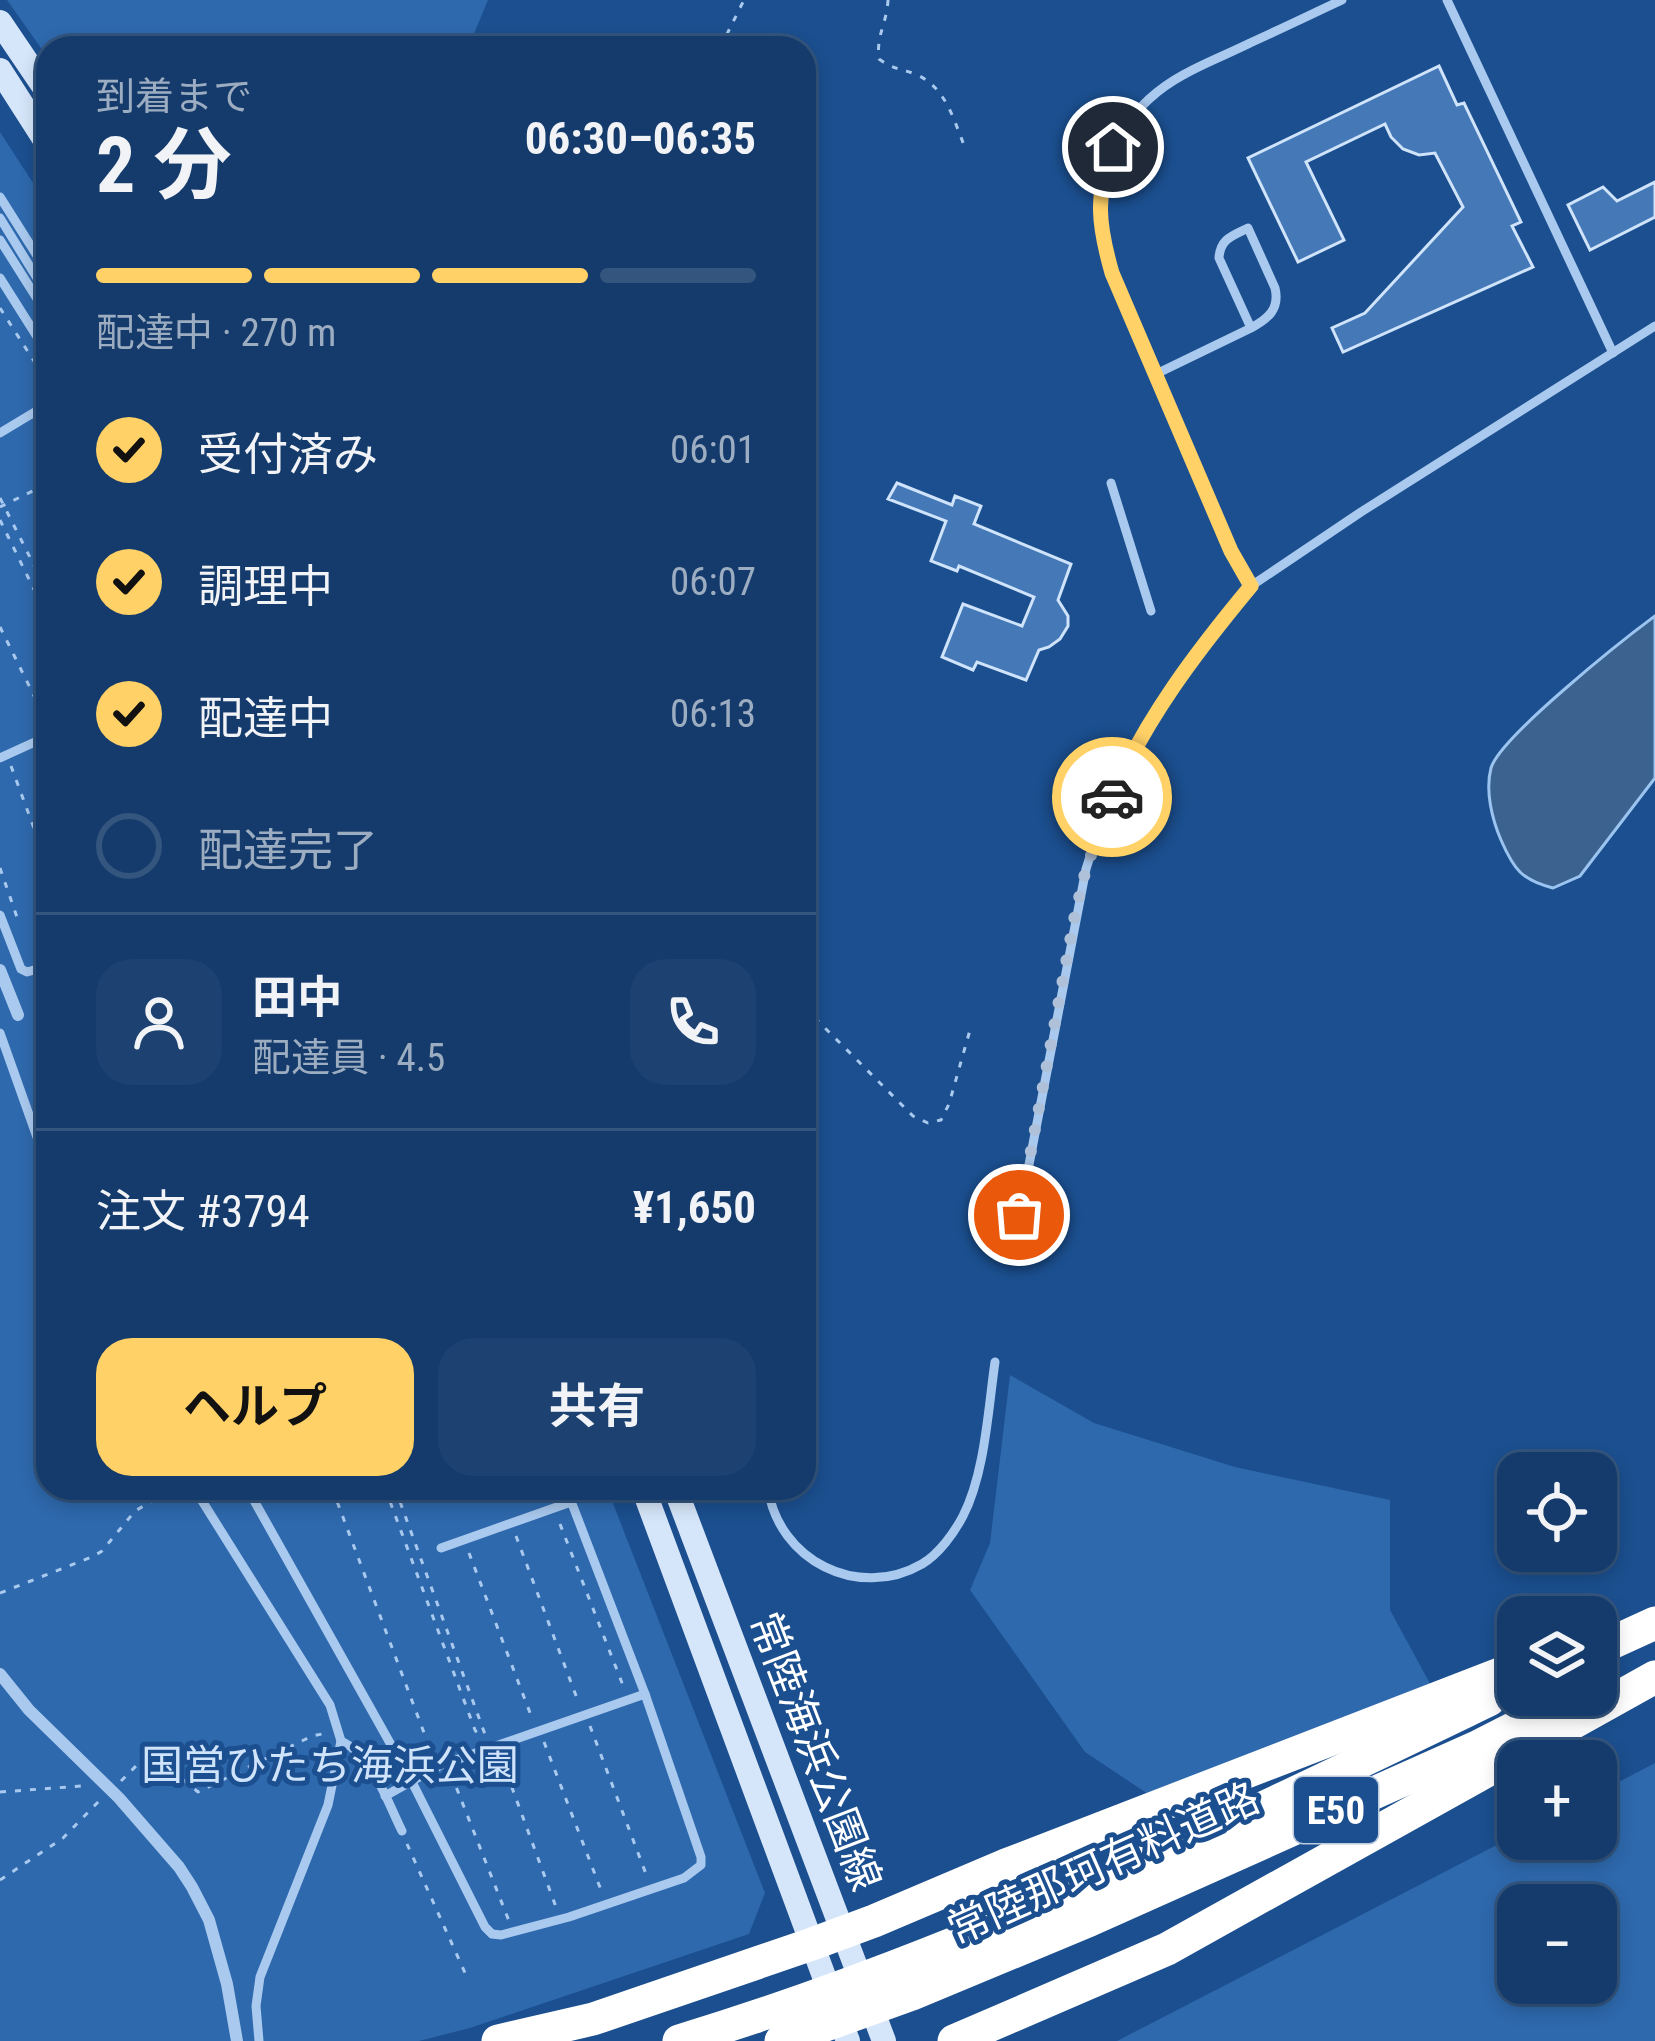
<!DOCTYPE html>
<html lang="ja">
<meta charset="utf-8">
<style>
body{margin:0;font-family:"Roboto Condensed","Noto Sans JP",sans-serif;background:#1d4271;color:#f1f3f6;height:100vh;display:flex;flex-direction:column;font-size:45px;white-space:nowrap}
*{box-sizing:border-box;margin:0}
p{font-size:39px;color:#9dadc1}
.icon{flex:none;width:66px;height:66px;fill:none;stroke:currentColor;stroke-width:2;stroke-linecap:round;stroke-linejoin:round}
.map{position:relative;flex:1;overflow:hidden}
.drawer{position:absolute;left:36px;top:36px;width:780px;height:1464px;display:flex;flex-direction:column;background:#143b6b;border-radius:36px;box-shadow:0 6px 18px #0003,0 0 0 3px #33557e}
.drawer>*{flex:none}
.buttons{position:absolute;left:1497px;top:1452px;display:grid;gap:24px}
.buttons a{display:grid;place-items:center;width:120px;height:120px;border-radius:24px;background:#143b6b;box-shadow:0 6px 18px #0003,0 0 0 3px #33557e;font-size:60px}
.pin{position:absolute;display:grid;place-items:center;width:102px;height:102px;color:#fff;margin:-51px;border:6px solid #fff;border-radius:50%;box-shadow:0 3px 12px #0007}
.courier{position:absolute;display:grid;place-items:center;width:120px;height:120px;margin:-60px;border:9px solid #ffd166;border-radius:50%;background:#fff;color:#222;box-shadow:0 3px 15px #0007}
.head em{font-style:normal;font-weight:700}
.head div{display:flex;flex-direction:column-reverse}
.head{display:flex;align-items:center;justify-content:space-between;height:204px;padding:0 60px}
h1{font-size:78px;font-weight:700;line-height:90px}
.bar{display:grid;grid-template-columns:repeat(4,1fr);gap:18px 12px;align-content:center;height:144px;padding:0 60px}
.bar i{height:15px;border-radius:9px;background:#33557e}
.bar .on{background:#ffd166}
.bar p{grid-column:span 4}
.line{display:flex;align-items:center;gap:30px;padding:0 60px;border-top:3px solid #33557e}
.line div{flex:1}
.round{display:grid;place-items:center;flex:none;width:126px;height:126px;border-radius:36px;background:#1d4271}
ol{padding:0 60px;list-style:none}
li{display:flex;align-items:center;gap:36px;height:132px}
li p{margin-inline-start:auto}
li .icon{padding:12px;border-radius:50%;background:#ffd166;color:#111;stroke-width:4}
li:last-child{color:#9dadc1}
li i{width:66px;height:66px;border:6px solid #33557e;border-radius:50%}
.cta{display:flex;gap:24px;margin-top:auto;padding:24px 60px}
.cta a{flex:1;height:138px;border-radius:36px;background:#ffd166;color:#111;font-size:48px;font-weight:700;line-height:138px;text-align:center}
.cta a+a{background:#1d4271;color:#f1f3f6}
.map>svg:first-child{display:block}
.green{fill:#2e69ad;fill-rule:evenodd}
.water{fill:#3c6290;stroke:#9cc4f0;stroke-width:3}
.building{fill:#4478b7;stroke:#cfe3fa;stroke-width:3}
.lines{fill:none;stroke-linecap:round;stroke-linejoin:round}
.path{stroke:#a9c9ee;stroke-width:3;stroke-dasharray:6 9;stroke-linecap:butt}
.lane{stroke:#a9c9ee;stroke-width:9}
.street{stroke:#a9c9ee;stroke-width:12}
.secondary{stroke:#d6e6fa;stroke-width:24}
.highway{stroke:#fff;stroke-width:33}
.done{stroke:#afc1d8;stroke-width:12;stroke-dasharray:0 21.6}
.route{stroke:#ffd166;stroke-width:15}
.labels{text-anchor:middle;stroke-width:10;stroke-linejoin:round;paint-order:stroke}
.shield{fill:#1b4f8f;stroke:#bbcadd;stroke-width:3}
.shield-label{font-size:39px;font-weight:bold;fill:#fff}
.street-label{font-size:42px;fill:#fff;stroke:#1b4f8f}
.park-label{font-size:42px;fill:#cfe3fa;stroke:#1b4f8f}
</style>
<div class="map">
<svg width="1655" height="2041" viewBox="0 0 1655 2041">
<rect width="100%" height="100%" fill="#1b4f8f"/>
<!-- green -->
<g class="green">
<path d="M7 0H488L468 48H48V58Z"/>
<path d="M0 132 48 206V1488H607L765 1893 749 1934 470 2028 419 2041H0Z"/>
<path d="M1010 1375 1094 1423 1235 1467 1390 1500V1610L1433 1689 1151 1796 1085 1752 970 1590 990 1543Z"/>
<path d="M1655 1763V2041H1117L1518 1834V1839H1596V1794ZM1596 1905V1983H1518V1905Z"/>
</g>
<!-- water -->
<path class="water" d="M1655 616V778L1580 876 1553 888C1522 880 1514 870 1501 840 1492 819 1485 791 1491 768 1500 737 1624 639 1655 616Z"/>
<!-- building -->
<g class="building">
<path d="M1439 66 1457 105 1464 103 1521 222 1512 226 1533 267 1343 352 1332 328 1365 313 1463 207 1435 153 1419 155 1403 149 1391 137 1385 124 1306 162 1344 240 1298 262 1248 158Z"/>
<path d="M1655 182V217L1590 250 1568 205 1603 187 1617 201Z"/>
<path d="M897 483 952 505 955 496 981 506 974 524 1071 564 1058 600 1068 616V626L1060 639 1049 647 1039 650 1026 680 977 662 973 670 942 657 963 604 1022 626 1034 597 959 566 957 571 931 561 946 521 888 499Z"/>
</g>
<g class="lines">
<!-- path -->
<g class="path">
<path d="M888 0C887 23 876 35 879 59 894 70 900 68 915 74 945 86 953 118 964 145"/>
<path d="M720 48 744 0"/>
<path d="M0 308 48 383"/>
<path d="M48 430C29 448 38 465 48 485"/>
<path d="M0 498 48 593"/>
<path d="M0 507 47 484"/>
<path d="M0 520 48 618"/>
<path d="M0 627 47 722"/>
<path d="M11 766 48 866"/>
<path d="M0 868 19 923"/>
<path d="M804 1007 913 1116 928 1123 941 1120 949 1104 970 1030"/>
<path d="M332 1488 432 1754"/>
<path d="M385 1488 475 1730 481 1739"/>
<path d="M395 1488 486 1737"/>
<path d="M527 1488 530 1502"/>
<path d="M560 1524 624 1688"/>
<path d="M516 1536 578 1701"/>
<path d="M469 1553 532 1718"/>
<path d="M0 1593 94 1556 102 1551 135 1511 175 1488"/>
<path d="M590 1726 646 1874"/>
<path d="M544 1742 601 1890"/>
<path d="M499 1760 504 1766 556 1907"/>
<path d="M451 1774 509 1921"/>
<path d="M121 1781 141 1761C164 1763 180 1777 198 1792L312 1736 327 1733"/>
<path d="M0 1792 82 1786"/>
<path d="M407 1844 466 1975"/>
<path d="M0 1880 63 1838 101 1799"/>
</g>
<!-- lane -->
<g class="lane">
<path d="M1447 0 1613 353"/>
<path d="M0 197 48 273"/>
<path d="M0 218 48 296"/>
<path d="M0 240 48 316"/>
<path d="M0 278 48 354"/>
<path d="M1156 374 1251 328C1268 319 1280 309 1275 288L1248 228C1232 236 1220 239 1219 258L1251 328"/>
<path d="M0 433 48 404"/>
<path d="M1111 483 1151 611"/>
<path d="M1251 586 1231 551 1112 273C1106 253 1100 232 1099 210 1096 154 1135 101 1183 75 1204 63 1228 54 1250 43 1281 29 1312 14 1342 0"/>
<path d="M0 758 48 736"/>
<path d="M0 915 21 969 27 972 48 966"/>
<path d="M0 1033 48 1168"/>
<path d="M1011 1258 1086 869 1100 825 1138 744 1195 656 1251 586 1361 512 1655 326"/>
<path d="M194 1488 330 1705 341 1741 328 1805 260 1977 256 2006 259 2041"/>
<path d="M247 1488 413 1784 485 1927 492 1934 501 1935 569 1917 684 1878 701 1865V1857L645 1694 566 1488"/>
<path d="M768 1488C778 1560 858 1601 922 1564 939 1554 954 1533 963 1516 985 1473 988 1410 995 1362"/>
<path d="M441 1548 571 1502"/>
<path d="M341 1741C373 1756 387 1801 402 1831"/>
<path d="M385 1796 441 1765 645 1694"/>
</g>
<!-- street -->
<g class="street">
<path d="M0 970 18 1015"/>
<path d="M0 1674 29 1710 119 1798 179 1867 192 1887 209 1920 227 1984 237 2041"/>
</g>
<!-- secondary -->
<g class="secondary">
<path d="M0 22 48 93"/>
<path d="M0 70 48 145"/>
<path d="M643 1488 848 2041"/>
<path d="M675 1488 884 2041"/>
</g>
<!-- highway -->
<g class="highway">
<path d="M1596 1650 1655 1623"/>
<path d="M498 2041 593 2019 812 1944 874 1921 1006 1865 1518 1667"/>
<path d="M679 2041C960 1956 1225 1827 1489 1700"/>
<path d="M781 2041 912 1994 1090 1920 1479 1746 1579 1695"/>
<path d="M954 2041 1167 1949 1655 1677"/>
</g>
</g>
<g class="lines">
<!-- done -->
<path class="done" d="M1019 1215 1075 914 1086 869 1112 797"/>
<!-- route -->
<path class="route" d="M1112 797C1145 719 1197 651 1251 586L1231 551 1112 273C1098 224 1095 196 1113 147"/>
</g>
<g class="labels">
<!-- shield labels -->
<rect class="shield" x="1294" y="1777" width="84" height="66" rx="9"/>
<g class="shield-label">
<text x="1336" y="1824">E50</text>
</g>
<!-- street labels -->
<g class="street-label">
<text transform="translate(816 1751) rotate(69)" y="15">常陸海浜公園線</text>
<text transform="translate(1103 1863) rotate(-24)" y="15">常陸那珂有料道路</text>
</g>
<!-- park labels -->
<g class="park-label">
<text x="330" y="1780">国営ひたち海浜公園</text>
</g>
</g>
</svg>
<div class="buttons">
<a><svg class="icon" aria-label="locate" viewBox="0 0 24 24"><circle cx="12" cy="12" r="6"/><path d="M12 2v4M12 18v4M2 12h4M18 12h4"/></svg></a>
<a><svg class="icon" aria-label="layers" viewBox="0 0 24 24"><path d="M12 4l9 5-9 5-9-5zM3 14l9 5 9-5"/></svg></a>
<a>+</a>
<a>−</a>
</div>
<div class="pin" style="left:1019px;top:1215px;background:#ea580c"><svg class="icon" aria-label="bag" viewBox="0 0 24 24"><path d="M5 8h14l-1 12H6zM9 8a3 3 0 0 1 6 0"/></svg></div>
<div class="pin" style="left:1113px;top:147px;background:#1f2937"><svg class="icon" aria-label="home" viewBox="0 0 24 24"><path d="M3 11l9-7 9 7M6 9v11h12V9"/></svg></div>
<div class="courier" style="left:1112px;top:797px"><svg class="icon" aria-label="car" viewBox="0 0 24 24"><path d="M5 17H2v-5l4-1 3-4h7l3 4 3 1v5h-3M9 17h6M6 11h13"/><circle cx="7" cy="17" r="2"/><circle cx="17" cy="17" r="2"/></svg></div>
<section class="drawer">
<div class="head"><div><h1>2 分</h1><p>到着まで</p></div><em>06:30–06:35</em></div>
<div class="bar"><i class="on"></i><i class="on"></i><i class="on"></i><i></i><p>配達中 · 270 m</p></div>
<ol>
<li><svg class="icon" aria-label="check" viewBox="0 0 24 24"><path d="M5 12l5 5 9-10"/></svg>受付済み<p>06:01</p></li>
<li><svg class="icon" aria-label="check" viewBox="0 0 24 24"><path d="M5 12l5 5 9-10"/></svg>調理中<p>06:07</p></li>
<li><svg class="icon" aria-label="check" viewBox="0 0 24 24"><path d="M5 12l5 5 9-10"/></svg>配達中<p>06:13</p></li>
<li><i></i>配達完了</li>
</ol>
<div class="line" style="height:216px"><a class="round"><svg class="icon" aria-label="person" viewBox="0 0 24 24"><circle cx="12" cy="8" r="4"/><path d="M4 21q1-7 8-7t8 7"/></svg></a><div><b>田中</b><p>配達員 · 4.5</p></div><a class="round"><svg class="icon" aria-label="phone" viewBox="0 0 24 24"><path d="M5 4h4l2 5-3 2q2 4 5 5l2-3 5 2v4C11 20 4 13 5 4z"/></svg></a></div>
<div class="line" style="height:156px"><div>注文 #3794</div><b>¥1,650</b></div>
<div class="cta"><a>ヘルプ</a><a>共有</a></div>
</section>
</div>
